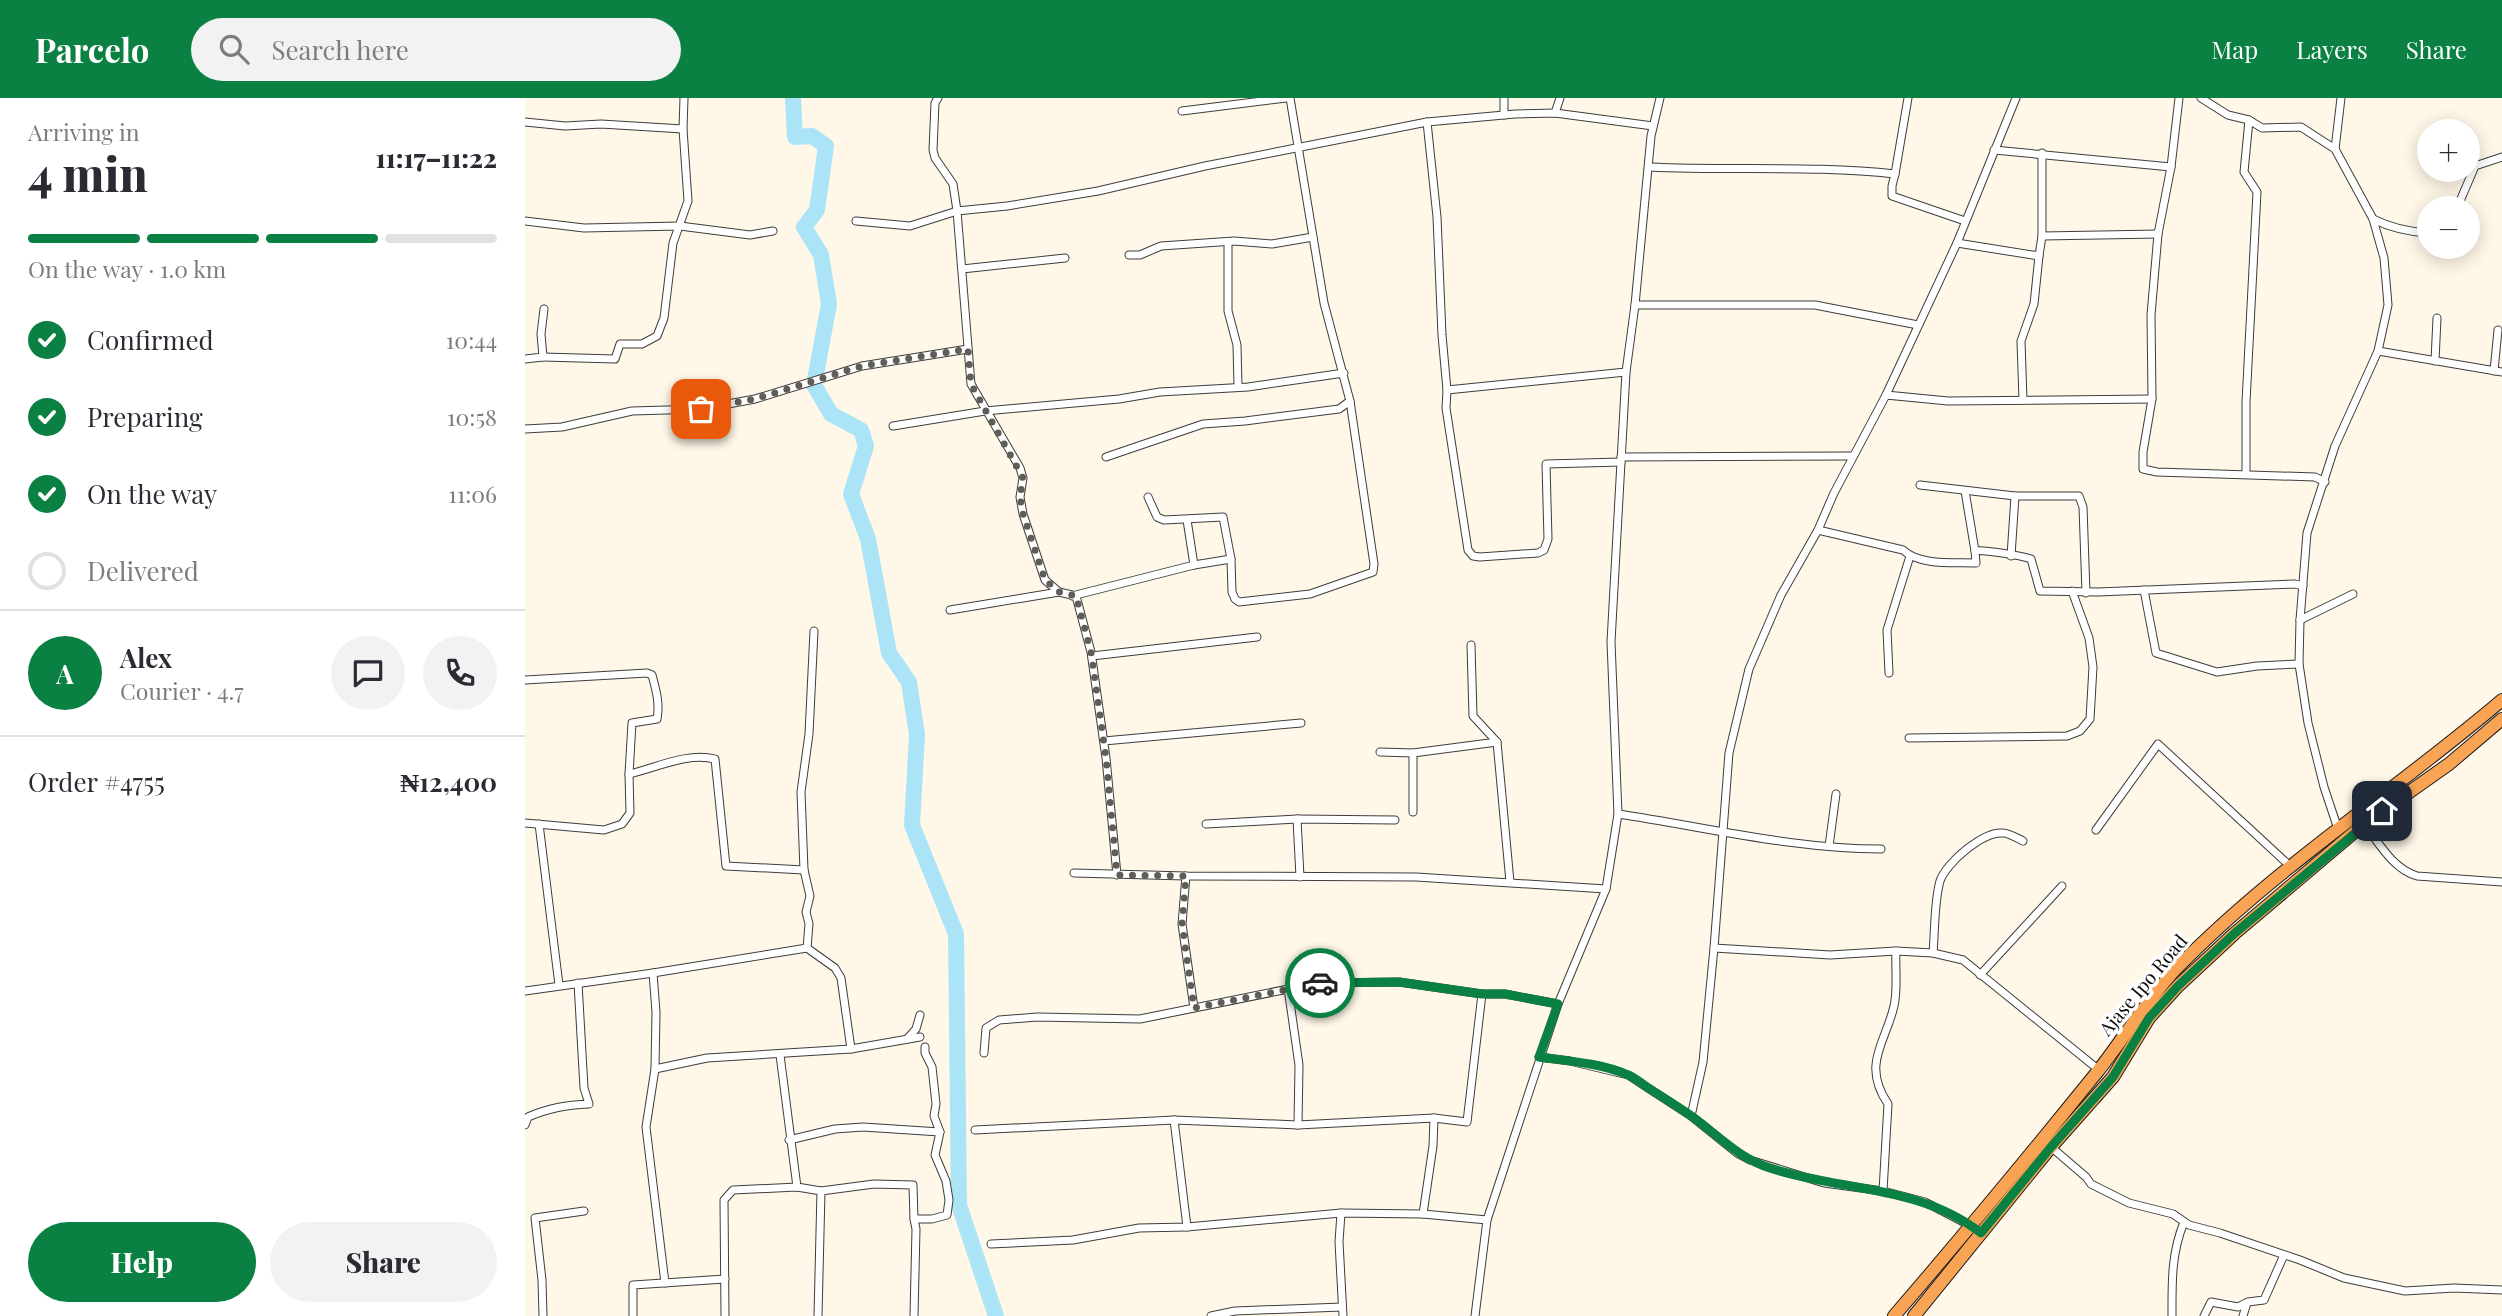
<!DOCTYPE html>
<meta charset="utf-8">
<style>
body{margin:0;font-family:"Playfair Display",serif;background:#f2f2f3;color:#2b2b33;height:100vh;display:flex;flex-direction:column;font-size:26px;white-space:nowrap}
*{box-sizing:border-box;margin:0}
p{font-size:23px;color:#7c7c81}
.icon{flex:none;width:38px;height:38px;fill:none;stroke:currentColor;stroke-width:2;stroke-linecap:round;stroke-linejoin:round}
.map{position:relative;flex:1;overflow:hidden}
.side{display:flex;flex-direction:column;background:#fff;width:525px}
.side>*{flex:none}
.tools{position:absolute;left:1892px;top:21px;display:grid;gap:14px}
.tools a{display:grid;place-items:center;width:63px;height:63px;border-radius:50%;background:#fff;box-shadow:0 4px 18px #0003;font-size:35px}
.pin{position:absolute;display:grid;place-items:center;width:60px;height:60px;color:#fff;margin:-30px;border-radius:14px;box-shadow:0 4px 10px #0006}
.courier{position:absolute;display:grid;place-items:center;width:70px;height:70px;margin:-35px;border:5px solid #0b8043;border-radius:50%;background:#fff;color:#222;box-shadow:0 2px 9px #0007}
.head em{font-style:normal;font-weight:800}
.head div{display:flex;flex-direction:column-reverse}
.head{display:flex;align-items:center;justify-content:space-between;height:119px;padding:0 28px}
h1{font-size:46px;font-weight:800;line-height:52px}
.bar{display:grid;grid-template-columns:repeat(4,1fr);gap:10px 7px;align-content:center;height:84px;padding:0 28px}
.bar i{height:9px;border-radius:5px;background:#e1e1e2}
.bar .current{background:#0b8043}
.bar p{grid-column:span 4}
.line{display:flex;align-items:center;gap:18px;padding:0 28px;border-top:2px solid #e1e1e2}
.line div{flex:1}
.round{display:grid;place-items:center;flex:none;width:74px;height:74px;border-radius:37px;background:#f2f2f3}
ol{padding:0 28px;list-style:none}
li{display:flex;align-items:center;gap:21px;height:77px}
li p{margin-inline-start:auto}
li .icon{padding:7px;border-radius:50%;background:#0b8043;color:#fff;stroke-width:4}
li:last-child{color:#7c7c81}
li i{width:38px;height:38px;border:4px solid #e1e1e2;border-radius:50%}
.primary-button{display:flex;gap:14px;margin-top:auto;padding:14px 28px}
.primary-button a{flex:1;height:80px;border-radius:42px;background:#0b8043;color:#fff;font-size:28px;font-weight:800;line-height:80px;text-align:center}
.primary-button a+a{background:#f2f2f3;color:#2b2b33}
header{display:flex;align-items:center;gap:42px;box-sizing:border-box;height:98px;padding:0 35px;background:#0b8043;color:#fff}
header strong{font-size:33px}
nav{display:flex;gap:38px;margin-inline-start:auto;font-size:24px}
.search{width:490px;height:63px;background:#f2f2f3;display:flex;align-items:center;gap:18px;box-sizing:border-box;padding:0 24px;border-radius:38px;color:#7c7c81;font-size:26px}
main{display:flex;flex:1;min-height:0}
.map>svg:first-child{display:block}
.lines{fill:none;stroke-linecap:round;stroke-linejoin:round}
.river{stroke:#ace4f7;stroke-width:16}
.minor-casing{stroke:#3d3d3d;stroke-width:9}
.trunk-casing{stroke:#1b1b1b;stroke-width:14}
.minor{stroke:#fff;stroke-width:7}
.trunk{stroke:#f9a455;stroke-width:12}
.done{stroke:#605d58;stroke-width:7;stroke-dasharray:0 12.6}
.route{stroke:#0b8043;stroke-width:9}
.labels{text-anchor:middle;stroke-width:7;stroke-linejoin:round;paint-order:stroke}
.street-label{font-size:19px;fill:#0a0a0a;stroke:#fff}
</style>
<header>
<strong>Parcelo</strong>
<div class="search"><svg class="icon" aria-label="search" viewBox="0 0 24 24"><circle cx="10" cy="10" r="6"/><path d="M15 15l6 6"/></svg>Search here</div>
<nav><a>Map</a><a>Layers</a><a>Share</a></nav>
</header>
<main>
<section class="side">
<div class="head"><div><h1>4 min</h1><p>Arriving in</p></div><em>11:17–11:22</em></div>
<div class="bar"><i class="current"></i><i class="current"></i><i class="current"></i><i></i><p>On the way · 1.0 km</p></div>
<ol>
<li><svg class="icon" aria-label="check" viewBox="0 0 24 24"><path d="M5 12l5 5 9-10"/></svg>Confirmed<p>10:44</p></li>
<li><svg class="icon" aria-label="check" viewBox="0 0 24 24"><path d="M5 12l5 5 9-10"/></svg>Preparing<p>10:58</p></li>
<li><svg class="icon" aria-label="check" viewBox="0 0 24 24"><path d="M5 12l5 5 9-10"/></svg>On the way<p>11:06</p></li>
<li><i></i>Delivered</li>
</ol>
<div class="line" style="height:126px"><b class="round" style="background:#0b8043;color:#fff">A</b><div><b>Alex</b><p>Courier · 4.7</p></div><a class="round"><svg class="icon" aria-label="chat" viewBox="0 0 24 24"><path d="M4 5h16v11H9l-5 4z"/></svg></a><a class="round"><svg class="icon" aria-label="phone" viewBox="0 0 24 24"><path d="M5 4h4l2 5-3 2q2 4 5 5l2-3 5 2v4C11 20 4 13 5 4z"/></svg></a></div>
<div class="line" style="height:91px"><div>Order #4755</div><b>₦12,400</b></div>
<div class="primary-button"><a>Help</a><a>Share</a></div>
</section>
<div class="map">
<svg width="1977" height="1218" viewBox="0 0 1977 1218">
<rect width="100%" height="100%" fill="#fff8e8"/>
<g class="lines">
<!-- river -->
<path class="river" d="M268 0 270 39 287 38 301 48 292 112 279 129 296 157 304 206 289 287 306 316 336 332 341 348 326 396 343 441 364 555 384 584 392 637 387 727 431 836 434 1107 471 1218"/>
<!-- minor casing -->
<g class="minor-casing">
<g id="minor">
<path d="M413 0 410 5 408 52 410 60 428 86 432 113 446 286 495 370 498 380 495 399 498 416 520 482 534 494 551 498 566 554 581 660 592 777"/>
<path d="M979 0V17"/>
<path d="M1654 0 1646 69 1633 136 1626 217 1627 301 1618 354V371L1632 374 1790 379 1800 384"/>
<path d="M1676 0 1703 17 1724 22 1737 30 1776 29 1810 51 1848 121 1859 160 1863 207 1853 253 1810 348 1782 435 1775 522 1774 566 1783 625 1799 689 1813 731"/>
<path d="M657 13 761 0"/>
<path d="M1030 15 1035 0"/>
<path d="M0 24 40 28 76 26 158 31"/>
<path d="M902 24 912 119 917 237 922 292 921 310 943 452 948 458 955 459 1013 455 1019 452 1023 441 1021 366 1096 364"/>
<path d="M1810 51 1816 0"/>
<path d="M1469 52 1646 69"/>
<path d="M1125 69C1206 73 1289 67 1370 76L1367 88V98L1440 123"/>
<path d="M1370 76 1383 0"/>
<path d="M1932 110 1950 68 1977 59"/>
<path d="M1848 121C1866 130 1884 134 1904 135"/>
<path d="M0 123 59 130 155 128 225 137 248 133"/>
<path d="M331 123 385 128 432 113 482 108 573 93 680 68 902 24 990 16 1030 15 1128 28"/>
<path d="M1517 138 1633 136"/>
<path d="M703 144V213L712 247 713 289"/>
<path d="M1432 145 1514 158 1509 206 1496 243 1498 302"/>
<path d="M604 157H615L636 148 709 143 747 146 788 139"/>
<path d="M1514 158 1517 138V55"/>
<path d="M437 171 540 160"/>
<path d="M1110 207H1290L1393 227"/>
<path d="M1853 253 1977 274"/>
<path d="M18 259 90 261 95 246H117L132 238 139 220 148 145 163 103 158 31 159 0"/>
<path d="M0 261 18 259 16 236 19 211"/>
<path d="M1910 263 1912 220"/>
<path d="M1969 273 1973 232"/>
<path d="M922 292 1101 274"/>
<path d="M1361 297 1423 303 1627 301"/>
<path d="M368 328 460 313 594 301 635 294 723 289 819 275"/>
<path d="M0 331 37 329 107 313 176 311 230 301 337 268 443 251"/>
<path d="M581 359 678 326 720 323 814 311 825 303"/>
<path d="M1096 359 1327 358"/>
<path d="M1721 375V304L1732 94 1719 74 1724 22"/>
<path d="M1395 387 1490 398H1554L1558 409 1561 495"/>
<path d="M1440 393 1450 453"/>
<path d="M623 399 632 419 639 422 698 419 706 461 707 494 710 501 714 504 785 496 848 474 849 466 825 303 799 205 765 0"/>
<path d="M662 422 669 467"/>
<path d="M1293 432 1378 452C1395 468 1429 464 1451 465L1450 453C1457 451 1498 458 1506 461L1515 493 1573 494 1770 486 1778 488"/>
<path d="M1486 458 1490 398"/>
<path d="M1619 492 1631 555 1692 574 1732 568 1774 566"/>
<path d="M547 498 669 467 706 461"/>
<path d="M425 512 534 494"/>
<path d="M1775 522 1828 496"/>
<path d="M946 547 948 618 972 644 985 784"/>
<path d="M567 558 732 539"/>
<path d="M1364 575 1362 532 1385 458"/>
<path d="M0 582 122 575 127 577C131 592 135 605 132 621L107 625 104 676 105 715 97 726 79 732 0 725"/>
<path d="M1384 640 1542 638 1555 633 1565 621 1568 569 1564 540 1547 493"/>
<path d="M579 643 776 625"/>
<path d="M855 654 888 655"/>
<path d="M104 676C131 670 162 654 190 661L201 768 279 772"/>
<path d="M888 714V655L972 644"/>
<path d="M1093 716C1181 729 1268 751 1356 751"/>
<path d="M772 721 775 779"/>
<path d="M14 726 34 887"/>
<path d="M681 726 772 721 870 722"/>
<path d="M1839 726C1854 745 1868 771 1892 778L1977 784"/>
<path d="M1571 732 1633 646 1765 768"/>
<path d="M1304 748 1311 696"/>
<path d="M549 775 661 778 891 779 1081 791"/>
<path d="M661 778 657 826 669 910"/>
<path d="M282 850 310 870 316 880 326 951"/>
<path d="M1189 850 1305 857 1371 853 1408 855 1438 862 1574 972"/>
<path d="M1408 855C1410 832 1409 805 1415 783 1421 765 1458 733 1478 735 1484 735 1492 740 1498 743"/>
<path d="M128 875 131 914 130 971 121 1029 140 1185"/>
<path d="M1455 877 1537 788"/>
<path d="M763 890 774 967 773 1027"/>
<path d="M0 893 128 875 282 850 284 826 281 814 285 798 279 772 276 694 284 636 289 533"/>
<path d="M382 941 391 931 395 917"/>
<path d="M459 955 461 930 474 922 512 919 615 921 793 885 874 884 957 896H980L1033 906"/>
<path d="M255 957 272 1089"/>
<path d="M1014 959 1045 963 1103 977 1166 1018 1212 1055 1225 1062 1299 1085 1358 1093 1400 1104 1448 1129"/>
<path d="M130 971 182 960 326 951 395 939"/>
<path d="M1166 1018 1178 964 1189 850 1204 655 1224 571 1256 497 1293 432 1309 395 1361 297 1432 145 1491 0"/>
<path d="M649 1022 662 1129"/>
<path d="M0 1027 3 1019C24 1010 41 1007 64 1006L59 990 53 885"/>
<path d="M450 1032 649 1022 773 1027 909 1020 942 1024 957 896"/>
<path d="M264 1042 310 1031 338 1029 415 1034"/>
<path d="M1526 1049 1561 1079 1566 1086 1604 1105 1648 1116 1664 1127 1695 1135 1775 1162 1819 1180 1880 1193 1929 1190 1977 1192"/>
<path d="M1358 1093 1363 1006C1336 966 1361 944 1369 908 1373 891 1370 870 1371 853"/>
<path d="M816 1115 814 1144 818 1218"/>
<path d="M898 1116 908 1048 909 1020"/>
<path d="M389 1121H407L422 1117 424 1102 421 1083 410 1057 415 1034 409 1018 411 1006 407 969 400 955V949"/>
<path d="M466 1146 548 1142 614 1130 662 1129 816 1115 898 1116 962 1122"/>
<path d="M18 1218 17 1182 10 1120 59 1113"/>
<path d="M108 1218V1187L200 1181"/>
<path d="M200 1218 199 1102 208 1092 272 1089 296 1093 349 1086 388 1087 389 1121 391 1131 389 1218"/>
<path d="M293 1218 296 1093"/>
<path d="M686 1218 710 1213 817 1209"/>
<path d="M950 1218 962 1122 1033 906 1081 791 1093 716 1086 544 1101 274 1110 207 1126 38 1135 0"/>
<path d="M1647 1218C1647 1185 1646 1156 1659 1124"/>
<path d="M1679 1218 1686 1204 1713 1209 1723 1204 1739 1202 1759 1157"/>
<path d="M1718 1218 1722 1205"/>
</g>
</g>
<!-- trunk casing -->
<g class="trunk-casing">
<g id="trunk">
<path d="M1369 1218C1438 1138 1506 1056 1573 973 1599 940 1621 903 1650 872 1749 770 1869 694 1977 602"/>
<path d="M1389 1218 1526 1049 1588 979 1624 920 1653 888 1710 835 1839 726 1924 666 1977 621"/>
</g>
</g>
<!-- minor -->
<use href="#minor" class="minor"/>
<!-- trunk -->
<use href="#trunk" class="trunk"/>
</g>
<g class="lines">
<!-- done -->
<path class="done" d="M176 311 230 301 337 268 443 251 446 286 498 380 495 399 498 416 520 482 534 494 551 498 566 554 581 660 592 777 661 778 657 826 669 910 795 885"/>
<!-- route -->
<path class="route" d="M795 885 874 884 957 896H980L1033 906 1014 959C1043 963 1076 965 1103 977 1111 980 1118 987 1125 991 1139 1000 1152 1008 1165 1017 1192 1036 1213 1060 1245 1070 1315 1093 1395 1087 1456 1135L1526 1049 1588 979 1624 920 1653 888 1710 835 1857 713"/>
</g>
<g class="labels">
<!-- street labels -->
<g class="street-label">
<text transform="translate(1618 887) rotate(-50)" y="7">Ajase Ipo Road</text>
</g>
</g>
</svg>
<div class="tools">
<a>+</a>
<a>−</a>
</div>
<div class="pin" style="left:176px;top:311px;background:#ea580c"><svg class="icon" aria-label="bag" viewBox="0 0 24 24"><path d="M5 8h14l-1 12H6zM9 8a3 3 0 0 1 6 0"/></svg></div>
<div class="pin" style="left:1857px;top:713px;background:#1f2937"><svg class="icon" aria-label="home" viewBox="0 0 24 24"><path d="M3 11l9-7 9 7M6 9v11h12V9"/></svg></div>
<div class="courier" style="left:795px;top:885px"><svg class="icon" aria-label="car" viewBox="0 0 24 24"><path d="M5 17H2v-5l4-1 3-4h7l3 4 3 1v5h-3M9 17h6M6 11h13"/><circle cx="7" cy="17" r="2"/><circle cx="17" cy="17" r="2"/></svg></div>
</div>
</main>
